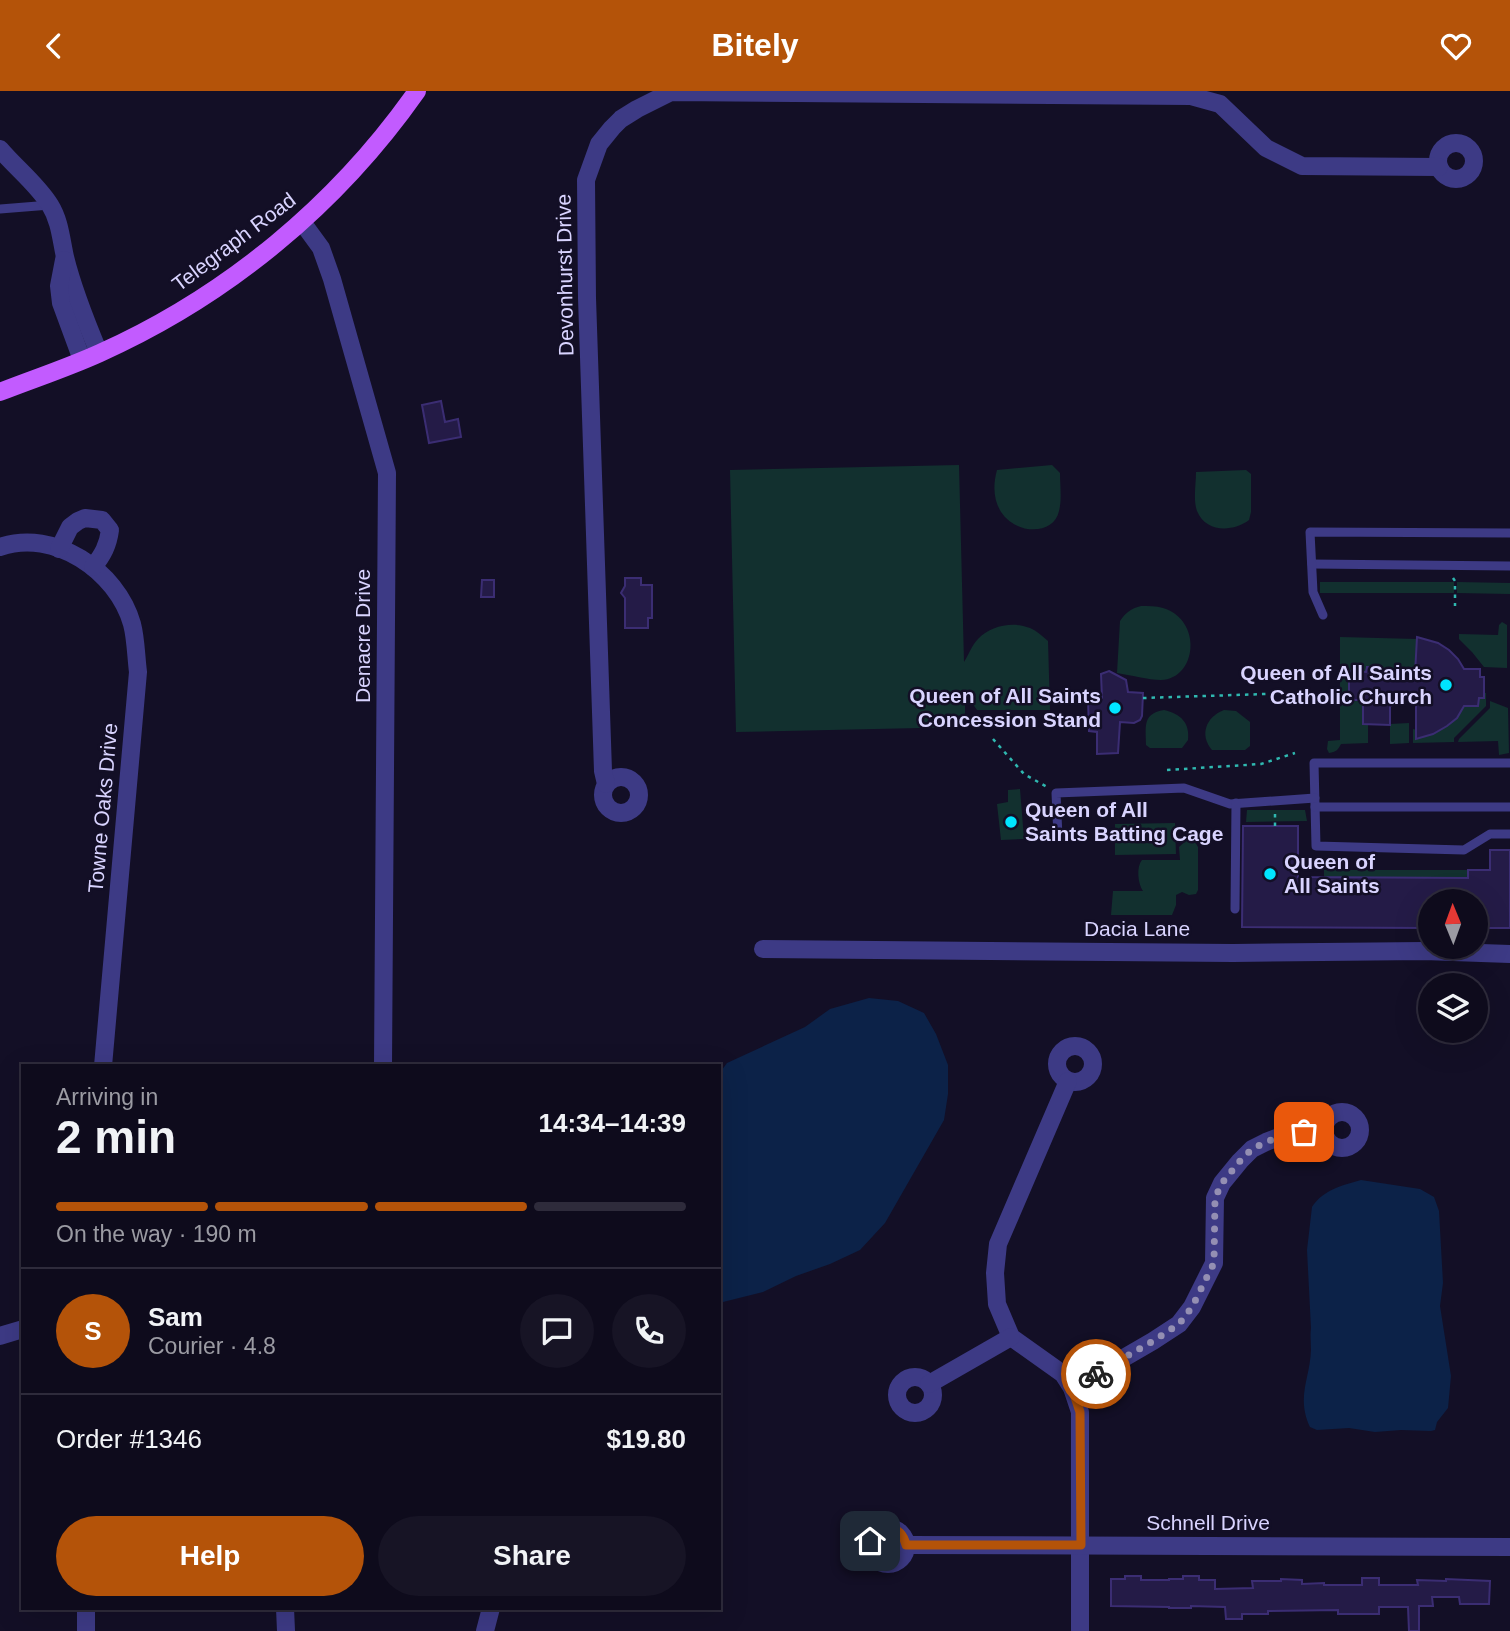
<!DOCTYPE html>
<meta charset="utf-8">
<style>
body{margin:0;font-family:Arial,sans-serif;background:#171425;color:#f1f3f6;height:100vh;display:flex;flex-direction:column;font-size:26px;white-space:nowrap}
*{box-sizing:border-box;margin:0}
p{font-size:23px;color:#9b9ba3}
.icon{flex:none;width:38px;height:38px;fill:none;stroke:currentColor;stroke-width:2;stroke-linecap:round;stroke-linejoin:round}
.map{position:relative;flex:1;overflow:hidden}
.sheet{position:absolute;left:21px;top:973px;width:700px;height:546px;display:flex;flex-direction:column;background:#0e0b1c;border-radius:0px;box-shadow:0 7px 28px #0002,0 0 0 2px #2e2b3b}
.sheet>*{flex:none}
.needle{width:46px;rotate:359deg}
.fabs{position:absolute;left:1418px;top:798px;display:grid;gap:14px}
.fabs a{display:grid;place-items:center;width:70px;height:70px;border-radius:50%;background:#0e0b1c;box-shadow:0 7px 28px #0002,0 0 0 2px #2e2b3b;font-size:35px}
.pin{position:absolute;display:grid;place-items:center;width:60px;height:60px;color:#fff;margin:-30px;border-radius:14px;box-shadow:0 4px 10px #0006}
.courier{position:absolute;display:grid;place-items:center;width:70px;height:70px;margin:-35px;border:5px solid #b45309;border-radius:50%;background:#fff;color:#222;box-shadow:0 2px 9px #0007}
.summary em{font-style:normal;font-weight:600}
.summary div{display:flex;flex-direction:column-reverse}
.summary{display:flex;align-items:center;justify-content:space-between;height:119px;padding:0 35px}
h1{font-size:46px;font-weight:600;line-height:52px}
.bar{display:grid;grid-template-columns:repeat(4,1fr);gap:10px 7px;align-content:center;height:84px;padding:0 35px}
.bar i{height:9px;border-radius:5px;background:#2e2b3b}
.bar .active{background:#b45309}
.bar p{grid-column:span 4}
.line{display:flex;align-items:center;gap:18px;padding:0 35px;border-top:2px solid #2e2b3b}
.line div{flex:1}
.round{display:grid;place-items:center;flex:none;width:74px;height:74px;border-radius:37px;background:#171425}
.button{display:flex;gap:14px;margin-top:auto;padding:14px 35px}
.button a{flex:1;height:80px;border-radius:42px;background:#b45309;color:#fff;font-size:28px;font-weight:600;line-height:80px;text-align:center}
.button a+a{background:#171425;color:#f1f3f6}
header{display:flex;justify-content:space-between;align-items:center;height:91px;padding:0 35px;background:#b45309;color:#fff;font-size:32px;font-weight:600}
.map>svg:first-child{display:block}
.green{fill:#12302f}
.water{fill:#0c2248}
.building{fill:#241b47;stroke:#3b2d73;stroke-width:2}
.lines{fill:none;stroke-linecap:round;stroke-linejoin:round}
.path{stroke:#2fb8b0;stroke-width:2.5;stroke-dasharray:3.5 5;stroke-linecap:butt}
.service{stroke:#3d3a85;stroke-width:9}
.minor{stroke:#3d3a85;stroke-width:18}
.primary{stroke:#c25bff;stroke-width:18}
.done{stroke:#948fb3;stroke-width:7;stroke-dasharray:0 12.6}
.route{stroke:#b45309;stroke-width:9}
.poi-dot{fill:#00e5ff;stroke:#130f26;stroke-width:2.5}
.labels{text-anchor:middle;stroke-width:5;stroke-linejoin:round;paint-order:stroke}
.street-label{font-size:21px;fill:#d9d4ff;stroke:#130f26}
.poi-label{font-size:21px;font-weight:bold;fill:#d9d4ff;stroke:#130f26;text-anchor:end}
</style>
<header><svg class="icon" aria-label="back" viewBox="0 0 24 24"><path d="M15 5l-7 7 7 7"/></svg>Bitely<svg class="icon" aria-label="heart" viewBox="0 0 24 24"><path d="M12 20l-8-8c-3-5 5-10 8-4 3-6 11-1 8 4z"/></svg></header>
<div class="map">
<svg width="1510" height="1540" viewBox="0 0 1510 1540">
<rect width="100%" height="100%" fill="#130f26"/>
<!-- green -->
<g class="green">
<path d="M959 374 964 571C968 565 972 554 978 548 990 535 1013 530 1030 537 1037 540 1042 545 1048 550L1050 619H977L965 602V636L736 641 730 379Z"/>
<path d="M1052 374 1060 382C1060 394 1062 409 1059 420 1052 454 980 441 997 379Z"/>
<path d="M1246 379 1251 383V421L1249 429C1233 441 1206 442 1197 420 1193 409 1196 393 1196 381Z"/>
<rect x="1320" y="491" width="134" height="11"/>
<path d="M1457 491 1510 492V503L1457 502Z"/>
<path d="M1141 515C1148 515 1156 515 1163 517 1203 529 1197 588 1161 589 1149 589 1130 584 1117 582L1120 530C1125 522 1132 517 1141 515Z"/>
<path d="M1502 531 1507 534V577L1484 576 1472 561 1459 548V543L1498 544 1499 534Z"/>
<path d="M1340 546 1417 548 1415 583 1393 586V582H1389V580H1378L1377 576H1367L1366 581H1349L1350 609H1363V633H1368V652L1341 653C1338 659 1336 661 1329 662L1327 658 1328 650 1340 649Z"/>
<path d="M1484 602H1486V615L1454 647V651L1413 652V638L1433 643C1447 635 1456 628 1464 615L1478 614 1479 607H1483Z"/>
<path d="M1490 610 1508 617 1509 662 1499 664 1498 650 1458 651 1459 648 1490 617Z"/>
<path d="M1164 619C1181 623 1190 632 1188 649L1182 657H1150L1146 654C1146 635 1142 623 1164 619Z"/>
<path d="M1224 619 1236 620 1250 631V655L1245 659H1212C1199 644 1206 626 1224 619Z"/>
<path d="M1409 632V652L1390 653V633Z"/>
<path d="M1020 698 1024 748 1001 749 997 713 1008 711V699Z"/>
<path d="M1247 719H1305L1307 730 1246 731Z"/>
<path d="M1175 732 1176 763 1115 764V733Z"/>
<path d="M1188 748 1195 751 1198 756V799L1196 803 1189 804 1182 801 1176 804V814L1172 824H1111L1113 800H1143C1138 793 1136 776 1142 769H1180L1179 756Z"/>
<path d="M1324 779H1468V787L1324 786Z"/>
</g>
<!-- water -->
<g class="water">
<path d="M869 907 898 910 924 922 936 943 948 974V1003L944 1029 885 1132 860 1159 830 1173 796 1185 763 1201 719 1212V983L727 972 805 936 830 918Z"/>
<path d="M1361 1089 1420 1098 1434 1106 1439 1120 1443 1192 1440 1215 1451 1285 1448 1317 1437 1331 1435 1339 1431 1340 1401 1339 1375 1341 1349 1337 1317 1339 1310 1336C1296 1306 1310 1288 1311 1259 1311 1252 1310 1245 1311 1237L1307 1159 1312 1116C1323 1099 1343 1094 1361 1089Z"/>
</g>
<!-- building -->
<g class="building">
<path d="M441 310 445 331 458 328 461 346 429 352 422 314Z"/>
<path d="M625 487H641V494H652V527H648V537H625V507L621 502 625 495Z"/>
<path d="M482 489H494V506H481Z"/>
<path d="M1417 546 1438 552 1449 559 1458 568 1464 578H1480V586H1484V607H1479L1478 615H1464L1457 627 1447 635 1433 643 1416 648V604L1390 615V634L1363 633V609H1349V580L1366 581 1367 576H1378V580H1389V582L1393 583H1415Z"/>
<path d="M1109 580 1126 589 1128 601 1143 602 1142 625 1140 629 1134 632 1120 631 1118 662 1097 663V641L1089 640 1088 608 1102 607 1101 583Z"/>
<path d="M1243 735H1298V786L1468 787V779H1490V759H1510V837H1475V810H1430V837L1242 836Z"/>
<path d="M1125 1485H1141V1489H1169V1488H1183V1485H1199V1489H1215V1498L1253 1497 1252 1490H1281V1488L1302 1489V1493L1324 1492V1494H1362V1487H1379V1494H1418L1417 1489 1446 1490V1488L1490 1490 1489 1513H1460L1459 1506H1432L1433 1515H1419V1540H1409L1408 1516H1379V1523H1338V1519L1268 1520V1523H1242V1528H1226L1225 1516 1191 1515V1517H1169V1516L1111 1515V1488H1125Z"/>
</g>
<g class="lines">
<!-- path -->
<g class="path">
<path d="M1453 487 1455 490V515"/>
<path d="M1143 607 1296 602"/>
<path d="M993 648 1024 683 1047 696"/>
<path d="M1167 679 1261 673 1295 662"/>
<path d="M1275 735V721"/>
</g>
<!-- service -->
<g class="service">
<path d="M0 118 50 114"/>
<path d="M1312 473 1510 475"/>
<path d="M1323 524 1313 501 1310 441 1510 442"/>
<path d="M1510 672H1314L1316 755 1464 759 1490 743H1510"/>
<path d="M1315 716H1510"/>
<path d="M1058 746 1056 702 1184 697 1230 713 1315 707"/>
<path d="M1235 818 1236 712"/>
</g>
<!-- minor -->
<g class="minor">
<circle cx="1456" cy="70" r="18"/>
<path d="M0 58C16 77 37 93 50 114 60 130 61 148 65 166 73 199 86 231 99 262"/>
<path d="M302 131 321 157 332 188 387 382 383 975"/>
<path d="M64 169 59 195 61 212 82 269"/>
<path d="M0 456C54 437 117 480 132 533 136 548 136 566 138 581L103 975"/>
<path d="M59 458 70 436 78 430 85 427 102 429 110 439C108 454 103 464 93 476"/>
<circle cx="621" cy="704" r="18"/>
<path d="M606 693 603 680 587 207 586 89 599 53 612 37 621 28 637 18 671 1 1191 5 1220 13 1266 57 1302 75 1439 76"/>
<path d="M763 858 1233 862 1424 860 1510 863"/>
<circle cx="1075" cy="973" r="18"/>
<path d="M1068 990 998 1153 995 1182 997 1213 1011 1246 1063 1283 1072 1297 1080 1321V1540"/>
<circle cx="1342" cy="1039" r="18"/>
<path d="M0 1245 23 1238"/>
<circle cx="915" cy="1304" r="18"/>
<path d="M929 1293 1011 1246"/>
<path d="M1072 1297 1153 1250 1179 1233 1192 1216 1214 1172 1215 1107 1222 1092 1240 1070 1252 1058 1266 1051 1279 1046 1304 1041H1324"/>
<circle cx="888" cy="1455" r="18"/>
<path d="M906 1454 1510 1456"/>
<path d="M285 1517 286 1540"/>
<path d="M86 1540V1517"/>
<path d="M485 1540 491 1517"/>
</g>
<!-- primary -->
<path class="primary" d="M0 301C33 288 67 277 100 262 227 205 337 114 417 0"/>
</g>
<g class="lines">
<!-- done -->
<path class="done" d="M1096 1283 1153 1250 1179 1233 1192 1216 1214 1172 1215 1107 1222 1092 1240 1070 1252 1058 1266 1051 1279 1046 1304 1041"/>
<!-- route -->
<path class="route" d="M870 1450C880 1432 901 1432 906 1454H1081L1080 1321 1072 1297 1096 1283"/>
</g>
<!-- markers -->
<g class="poi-dot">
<circle cx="1446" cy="594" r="7"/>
<circle cx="1115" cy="617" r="7"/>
<circle cx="1011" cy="731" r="7"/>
<circle cx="1270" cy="783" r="7"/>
</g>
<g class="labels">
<!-- street labels -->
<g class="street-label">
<text transform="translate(234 151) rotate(-37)" y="7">Telegraph Road</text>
<text transform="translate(565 184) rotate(-91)" y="7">Devonhurst Drive</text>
<text transform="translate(363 545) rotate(-90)" y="7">Denacre Drive</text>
<text transform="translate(103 717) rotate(-85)" y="7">Towne Oaks Drive</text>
<text x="1137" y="845">Dacia Lane</text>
<text x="1208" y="1439">Schnell Drive</text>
</g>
<!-- poi labels -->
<g class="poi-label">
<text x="1432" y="589">Queen of All Saints<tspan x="1432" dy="24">Catholic Church</tspan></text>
<text x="1101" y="612">Queen of All Saints<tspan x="1101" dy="24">Concession Stand</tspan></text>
<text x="1025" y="726" text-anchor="start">Queen of All<tspan x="1025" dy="24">Saints Batting Cage</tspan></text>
<text x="1284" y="778" text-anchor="start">Queen of<tspan x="1284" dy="24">All Saints</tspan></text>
</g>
</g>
</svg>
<div class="fabs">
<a><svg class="needle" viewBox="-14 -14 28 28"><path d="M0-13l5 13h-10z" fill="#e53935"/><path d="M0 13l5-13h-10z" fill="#9b9ba3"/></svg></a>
<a><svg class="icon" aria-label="layers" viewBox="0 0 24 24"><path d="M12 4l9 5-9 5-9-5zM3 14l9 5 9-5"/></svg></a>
</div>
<div class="pin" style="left:1304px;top:1041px;background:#ea580c"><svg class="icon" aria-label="bag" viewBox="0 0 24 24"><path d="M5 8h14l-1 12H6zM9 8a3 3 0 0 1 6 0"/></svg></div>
<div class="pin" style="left:870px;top:1450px;background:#1f2937"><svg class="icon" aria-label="home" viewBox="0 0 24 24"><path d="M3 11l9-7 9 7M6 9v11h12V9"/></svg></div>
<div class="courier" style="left:1096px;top:1283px"><svg class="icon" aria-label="bike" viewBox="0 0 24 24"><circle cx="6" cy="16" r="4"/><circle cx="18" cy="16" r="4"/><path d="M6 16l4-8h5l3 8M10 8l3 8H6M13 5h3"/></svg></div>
<section class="sheet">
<div class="summary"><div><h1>2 min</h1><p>Arriving in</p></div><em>14:34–14:39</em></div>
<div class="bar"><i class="active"></i><i class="active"></i><i class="active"></i><i></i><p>On the way · 190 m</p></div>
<div class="line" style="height:126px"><b class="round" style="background:#b45309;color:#fff">S</b><div><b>Sam</b><p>Courier · 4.8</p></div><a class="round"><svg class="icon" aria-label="chat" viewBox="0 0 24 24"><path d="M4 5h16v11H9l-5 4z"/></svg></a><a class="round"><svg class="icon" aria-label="phone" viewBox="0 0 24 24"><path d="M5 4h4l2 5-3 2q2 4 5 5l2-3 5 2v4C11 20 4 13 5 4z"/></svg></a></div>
<div class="line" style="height:91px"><div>Order #1346</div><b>$19.80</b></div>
<div class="button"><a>Help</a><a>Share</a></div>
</section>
</div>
